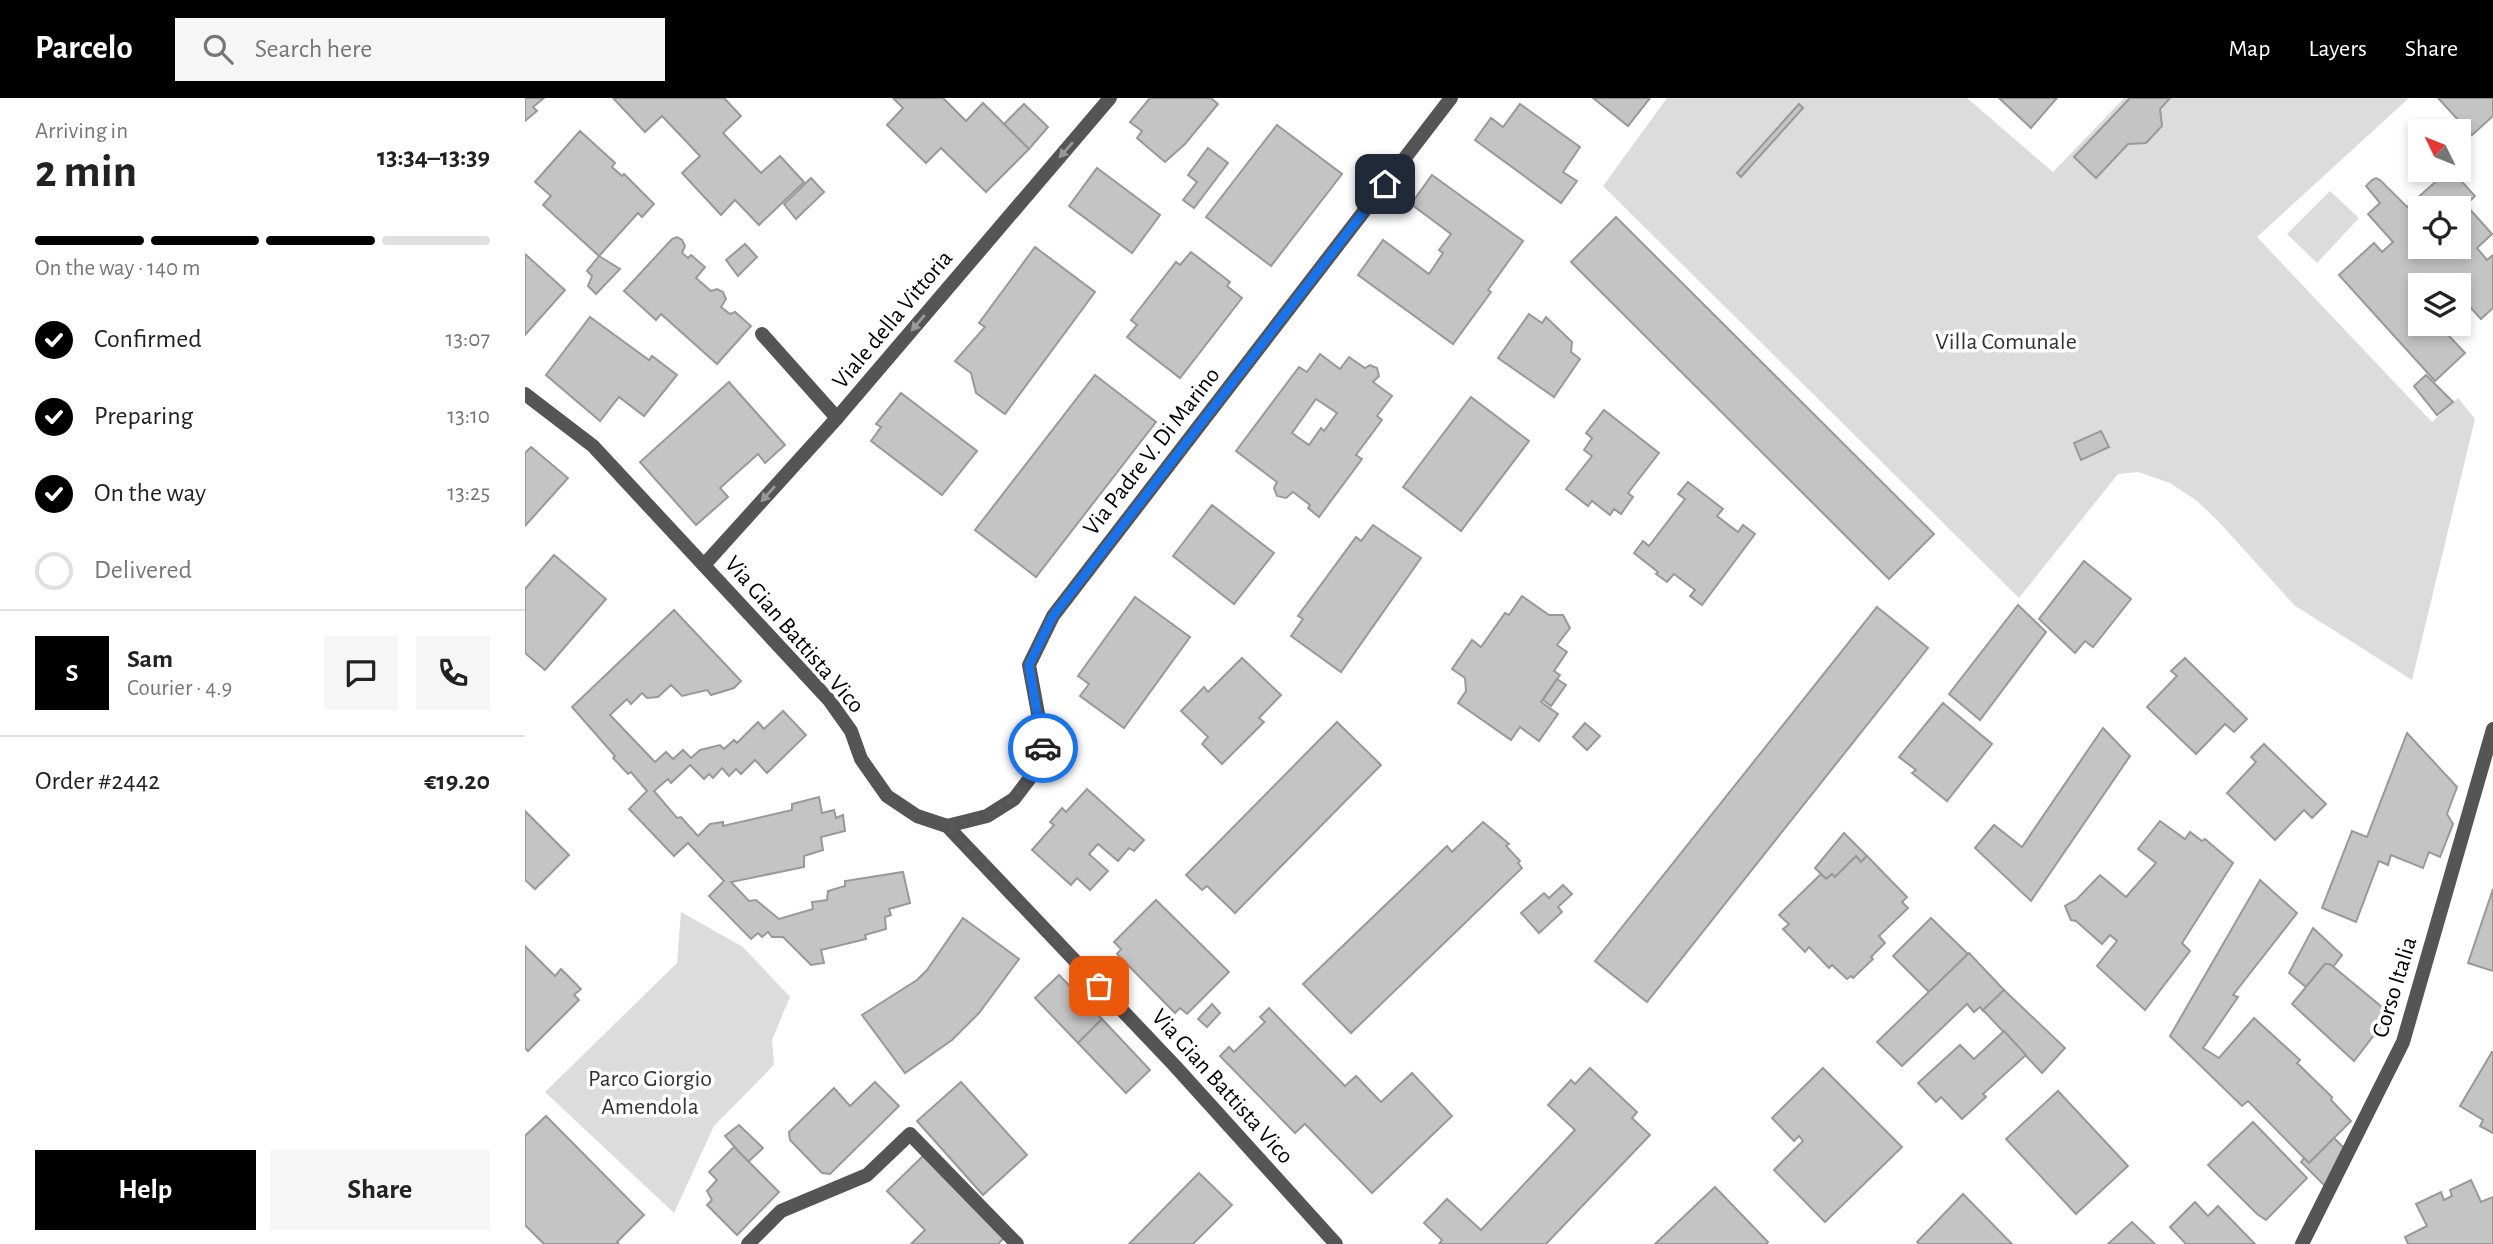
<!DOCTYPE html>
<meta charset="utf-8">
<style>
body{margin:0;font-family:"Alegreya Sans",sans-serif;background:#f6f6f6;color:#222;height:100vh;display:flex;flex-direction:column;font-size:26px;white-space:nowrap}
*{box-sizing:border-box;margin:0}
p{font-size:23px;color:#767676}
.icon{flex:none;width:38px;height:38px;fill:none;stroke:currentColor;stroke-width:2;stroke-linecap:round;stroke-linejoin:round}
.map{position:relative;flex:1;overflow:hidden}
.side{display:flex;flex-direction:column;background:#fff;width:525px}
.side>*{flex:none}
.needle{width:46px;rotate:313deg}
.fabs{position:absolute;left:1883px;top:21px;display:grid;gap:14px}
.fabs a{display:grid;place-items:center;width:63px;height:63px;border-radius:0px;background:#fff;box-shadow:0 4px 10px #0003;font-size:35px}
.pin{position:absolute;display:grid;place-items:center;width:60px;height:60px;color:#fff;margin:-30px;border-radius:14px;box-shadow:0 4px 10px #0006}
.courier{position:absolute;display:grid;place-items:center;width:70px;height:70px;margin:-35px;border:5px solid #1a73e8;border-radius:50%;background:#fff;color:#222;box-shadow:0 2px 9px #0007}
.head em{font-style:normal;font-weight:600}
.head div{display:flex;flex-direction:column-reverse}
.head{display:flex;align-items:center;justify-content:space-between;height:119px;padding:0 35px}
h1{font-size:46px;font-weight:600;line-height:52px}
.bar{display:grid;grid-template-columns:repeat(4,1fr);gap:10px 7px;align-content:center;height:84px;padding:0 35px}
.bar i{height:9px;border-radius:5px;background:#e0e0e0}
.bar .current{background:#000}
.bar p{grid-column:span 4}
.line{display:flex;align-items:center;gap:18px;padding:0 35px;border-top:2px solid #e0e0e0}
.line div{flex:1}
.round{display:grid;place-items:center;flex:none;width:74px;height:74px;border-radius:0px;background:#f6f6f6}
ol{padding:0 35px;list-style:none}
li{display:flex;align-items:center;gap:21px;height:77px}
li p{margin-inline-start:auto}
li .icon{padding:7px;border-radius:50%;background:#000;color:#fff;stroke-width:4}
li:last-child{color:#767676}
li i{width:38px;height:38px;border:4px solid #e0e0e0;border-radius:50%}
.primary-button{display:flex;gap:14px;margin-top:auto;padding:14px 35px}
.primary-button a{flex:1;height:80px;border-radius:0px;background:#000;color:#fff;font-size:28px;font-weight:600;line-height:80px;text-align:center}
.primary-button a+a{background:#f6f6f6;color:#222}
header{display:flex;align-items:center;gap:42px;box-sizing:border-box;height:98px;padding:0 35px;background:#000;color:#fff}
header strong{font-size:33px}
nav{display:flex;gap:38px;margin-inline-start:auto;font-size:24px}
.search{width:490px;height:63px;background:#f6f6f6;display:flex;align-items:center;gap:18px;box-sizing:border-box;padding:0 24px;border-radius:0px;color:#767676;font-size:26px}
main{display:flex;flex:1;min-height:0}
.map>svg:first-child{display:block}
.green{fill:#dcdcdc}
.building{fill:#c4c4c4;stroke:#999;stroke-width:2;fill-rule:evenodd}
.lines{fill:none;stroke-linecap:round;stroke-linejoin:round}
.street{stroke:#555;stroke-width:14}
.oneway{fill:#999}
.done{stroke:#595959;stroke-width:7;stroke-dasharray:0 12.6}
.route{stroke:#1a73e8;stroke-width:9}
.labels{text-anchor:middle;stroke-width:7;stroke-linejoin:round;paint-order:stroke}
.street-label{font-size:24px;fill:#000;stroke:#fff}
.park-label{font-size:24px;fill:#333;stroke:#fff}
</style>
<header>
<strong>Parcelo</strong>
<div class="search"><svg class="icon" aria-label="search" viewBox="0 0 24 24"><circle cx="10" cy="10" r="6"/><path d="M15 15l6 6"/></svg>Search here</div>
<nav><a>Map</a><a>Layers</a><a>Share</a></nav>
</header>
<main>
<section class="side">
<div class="head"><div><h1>2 min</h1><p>Arriving in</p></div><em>13:34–13:39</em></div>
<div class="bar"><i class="current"></i><i class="current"></i><i class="current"></i><i></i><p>On the way · 140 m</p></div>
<ol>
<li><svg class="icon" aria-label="check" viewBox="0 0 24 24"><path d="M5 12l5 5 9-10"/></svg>Confirmed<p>13:07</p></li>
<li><svg class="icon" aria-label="check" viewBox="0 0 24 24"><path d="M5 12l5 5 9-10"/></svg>Preparing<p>13:10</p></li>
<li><svg class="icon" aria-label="check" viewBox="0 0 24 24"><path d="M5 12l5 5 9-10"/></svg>On the way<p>13:25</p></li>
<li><i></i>Delivered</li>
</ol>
<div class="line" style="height:126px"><b class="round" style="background:#000;color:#fff">S</b><div><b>Sam</b><p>Courier · 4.9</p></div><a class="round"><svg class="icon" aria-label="chat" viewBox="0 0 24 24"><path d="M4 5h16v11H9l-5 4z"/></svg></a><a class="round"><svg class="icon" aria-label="phone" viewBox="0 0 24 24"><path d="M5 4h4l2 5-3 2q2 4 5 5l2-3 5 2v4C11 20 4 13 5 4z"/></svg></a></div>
<div class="line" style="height:91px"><div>Order #2442</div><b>€19.20</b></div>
<div class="primary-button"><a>Help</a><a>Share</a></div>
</section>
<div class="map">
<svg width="1968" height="1146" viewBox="0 0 1968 1146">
<rect width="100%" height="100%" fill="#fff"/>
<!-- green -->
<g class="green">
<path d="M1142 0H1442L1528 74 1599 0H1884L1732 139 1907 324 1933 300 1950 321 1887 582 1769 507 1694 424 1672 403 1645 385 1613 374 1593 376 1494 500 1078 88Z"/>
<path d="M1805 93 1834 120 1792 165 1762 136Z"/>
<path d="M156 814 218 849 265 899 247 942 249 967 189 1028 149 1115 20 994 152 865Z"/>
</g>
<!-- building -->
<g class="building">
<path d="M0 0H19L8 9 12 13 0 23Z"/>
<path d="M88 0H199L216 18 198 35 236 75 255 58 279 84 234 127 210 102 196 117 157 75 175 58 137 18 120 34Z"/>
<path d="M368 0H418L441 23 458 5 504 51 461 94 416 50 401 65 362 27 378 10Z"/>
<path d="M625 0H686L693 6 660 46 640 64 612 40 617 33 605 24Z"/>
<path d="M1068 0H1125L1103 28Z"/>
<path d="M1474 0H1532L1506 30Z"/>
<path d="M1605 0H1645L1635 11 1637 28 1621 45 1603 46 1571 80 1549 59Z"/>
<path d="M1913 0H1968V18L1947 37Z"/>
<path d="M499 6 523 29 504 51 479 26Z"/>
<path d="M995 6 1055 49 1038 74 1052 83 1036 105 950 42 966 20 978 29Z"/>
<path d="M1274 6 1278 10 1216 79 1212 75Z"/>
<path d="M752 27 817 76 746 168 681 119Z"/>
<path d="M55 33 90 65 87 69 97 78 99 76 129 106 117 119 113 115 74 158 18 107 26 98 10 84Z"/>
<path d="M683 50 703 65 669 110 658 102 672 84 663 77Z"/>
<path d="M572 70 635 117 607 155 544 108Z"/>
<path d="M1924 72H1926L1950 98 1941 107 1967 136 1952 150 1962 162 1968 157V210L1956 221 1934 197V187H1895V226H1913L1940 255 1910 283 1814 177 1849 145 1857 154 1868 144 1843 116 1855 105 1841 88 1847 82 1851 80 1855 82 1882 109ZM1895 110H1934V149H1895Z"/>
<path d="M907 77 998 143 963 192 966 194 928 246 833 177 858 142 904 176 918 155 914 152 926 136 886 106Z"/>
<path d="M286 80 299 94 271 121 259 106Z"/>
<path d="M1091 119 1409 436 1364 481 1046 164Z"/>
<path d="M152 139 157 142 160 148 157 155 163 160 166 157 180 169 171 180 186 193 192 191 198 194 201 201 196 209 205 216 210 214 226 228 192 266 136 216 131 222 99 193 147 141Z"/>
<path d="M220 146 232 159 213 178 201 162Z"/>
<path d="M510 149 570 194 480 316 451 295 446 275 430 263 460 229 454 225Z"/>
<path d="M666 154 705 184 702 188 717 200 655 280 602 239 612 227 606 222 651 164 655 167Z"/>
<path d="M0 156 40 192 0 237Z"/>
<path d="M74 158 95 171 71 196 63 188 67 178 62 173Z"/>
<path d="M1004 216 1017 225 1021 219 1047 244 1046 254 1055 261 1029 299 973 260Z"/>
<path d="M65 219 124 262 127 258 152 277 119 318 94 299 75 323 21 277Z"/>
<path d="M795 256 815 271 824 259 840 270 845 267 852 270 854 278 848 284 867 298 852 318 857 322 831 357 837 361 794 419 783 410 785 407 768 394 761 400 752 398 749 390 752 384 711 353 774 269 782 274ZM791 301 812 315 799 333 796 330 784 347 767 335Z"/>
<path d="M570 277 631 324 511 479 450 432Z"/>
<path d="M1901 277 1928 304 1912 317 1889 288Z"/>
<path d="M204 284 260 347 240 365 233 356 195 390 203 399 171 427 115 364Z"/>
<path d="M376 295 452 353 417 397 346 343 356 329 351 326Z"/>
<path d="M946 299 1004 343 936 433 878 389Z"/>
<path d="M1079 312 1134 355 1103 395 1108 399 1096 416 1089 411 1085 417 1067 403 1063 408 1041 391 1067 358 1059 352 1067 340 1061 335Z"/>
<path d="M1576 333 1584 349 1556 362 1549 345Z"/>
<path d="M6 349 43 380 0 428V355Z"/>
<path d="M1163 384 1198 411 1192 418 1213 434 1218 427 1230 436 1177 507 1165 498 1170 492 1149 476 1142 484 1131 476 1133 474 1109 455 1118 443 1124 448 1160 401 1153 396Z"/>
<path d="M687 407 749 455 709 506 648 458Z"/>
<path d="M848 427 896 460 816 574 766 538 778 521 773 518 831 439 836 443Z"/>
<path d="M29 457 81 501 20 572 0 555V491Z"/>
<path d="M1559 463 1606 501 1568 549 1560 543 1550 555 1514 521Z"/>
<path d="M997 498 1024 517H1038L1045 530 1032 547 1042 554 1029 573 1035 577 1016 604 1033 616 1014 643 995 629 986 642 933 605 941 593 940 580 927 571 947 542 956 549 980 515 984 517Z"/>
<path d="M610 499 665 539 599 630 555 598 564 586 553 578Z"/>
<path d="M1493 507 1521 534 1455 622 1424 596Z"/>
<path d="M1352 509 1403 550 1122 904 1070 863Z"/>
<path d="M149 512 216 583 209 590 186 597 182 592 157 598 146 587 133 599 122 600 117 595 106 606 102 601 85 617 130 664 141 654 148 661 158 652 166 660 175 652 195 647 199 651 209 642 212 645 233 624 239 631 258 613 281 637 242 675 230 662 216 676 211 671 204 678 197 670 188 680 184 676 179 681 165 667 146 685 143 681 129 693 152 720 156 719 173 738 185 726 198 724V728L267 712V706L294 699 297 715 309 712 311 720 318 717 320 733 296 739 298 752 279 758V769L206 784 224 803 231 802 254 821 288 811 287 804 302 802 303 793 320 788V783L378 774 385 805 364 811 366 817 360 819 361 831 340 837 341 841 296 852 299 865 286 867 258 839H247L243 834 237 839 233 835 226 841 184 798 199 783 163 745 149 758 104 711 122 693 106 674 103 676 88 660 90 658 47 609Z"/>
<path d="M717 560 756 597 734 620 739 624 697 666 677 646 683 639 656 613 679 589 683 594Z"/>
<path d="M1660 560 1722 621 1709 634 1700 626 1671 656 1622 609 1652 578 1646 573Z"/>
<path d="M1032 581 1041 587 1026 608 1018 602Z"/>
<path d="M1418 605 1467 646 1422 703 1387 675 1391 672 1374 659Z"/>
<path d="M812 624 856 667 710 815 682 788 677 792 661 777Z"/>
<path d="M1060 625 1075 638 1062 652 1048 639Z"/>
<path d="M1578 630 1605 658 1506 803 1450 750 1469 727 1497 749Z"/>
<path d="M1882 635 1932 689 1922 716 1928 726 1915 759 1904 754 1898 770 1866 757 1863 767 1854 763 1831 824 1797 810 1827 733 1842 739Z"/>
<path d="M1739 646 1801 706 1787 720 1779 712 1750 742 1702 695 1731 664 1726 659Z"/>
<path d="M562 691 619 742 609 753 604 750 593 763 573 746 564 756 583 773 565 792 552 780 546 787 507 752 529 727 525 724 537 710 541 714Z"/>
<path d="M0 713 44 757 10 791 0 782Z"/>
<path d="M1635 723 1660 741 1665 734 1677 743 1680 741 1708 765 1657 845 1665 853 1620 912 1572 868 1592 843 1585 837 1577 846 1551 823 1546 822 1540 808 1552 801 1575 777 1601 799 1631 765 1613 751Z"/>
<path d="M958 724 984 746 981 748 995 763 993 765 997 770 826 935 778 886 922 748 927 754Z"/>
<path d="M1319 735 1342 758 1336 764 1331 758 1310 779 1307 776 1301 781 1290 770Z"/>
<path d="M1331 758 1336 764 1342 758 1382 799 1377 804 1383 810 1354 838 1360 845 1346 859 1348 861 1328 880 1326 878 1322 881 1307 867 1304 870 1284 849 1280 854 1258 831 1264 826 1254 817 1296 776 1301 781 1307 776 1310 779Z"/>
<path d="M1735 782 1772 815 1708 897 1713 899 1678 950 1694 960 1729 920 1775 962 1772 965 1807 999 1806 1002 1826 1023 1784 1065 1723 1003 1717 1008 1645 938Z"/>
<path d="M1038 787 1047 796 1033 809 1037 814 1014 835 996 815 1019 795 1024 800Z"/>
<path d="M1968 791V873L1943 865Z"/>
<path d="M631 802 704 874 662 916 655 910 650 915 592 856 596 851 589 844Z"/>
<path d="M438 820 494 861 454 915 427 942 380 975 337 917 392 882 402 872Z"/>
<path d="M1406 820 1443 856 1404 894 1368 858Z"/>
<path d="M1788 830 1817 857 1808 869 1805 866H1800L1781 889 1764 875Z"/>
<path d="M0 848 30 878 36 871 56 891 49 897 54 902 3 953 0 950Z"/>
<path d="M1444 855 1479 892 1458 913 1455 909 1449 914 1442 906 1377 968 1352 944Z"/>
<path d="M1800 866H1805L1863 914V919L1829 963 1767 906Z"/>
<path d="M534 877 577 921 553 945 510 900Z"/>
<path d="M1479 892 1540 950 1517 975 1458 912Z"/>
<path d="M687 906 695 915 682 929 673 921Z"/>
<path d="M744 910 820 988 831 978 856 1004 887 975 927 1018 847 1095 780 1026 770 1035 695 958 704 949 709 954 740 924 735 919Z"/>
<path d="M577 921 625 972 601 995 553 945Z"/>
<path d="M1479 933 1501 957 1458 996 1461 999 1437 1021 1416 999 1411 1004 1393 985 1435 947 1449 961Z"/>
<path d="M1967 954H1968V1035L1955 1028 1958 1022 1935 1008Z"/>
<path d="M1065 970 1112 1014 1107 1020 1125 1037 1021 1146H914L917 1142 899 1125 922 1101 956 1132 1050 1032 1023 1007 1046 982 1050 986Z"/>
<path d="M1298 970 1377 1049 1300 1124 1249 1072 1278 1043 1274 1038 1269 1043 1247 1020Z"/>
<path d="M350 984 374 1008 305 1076 297 1075 265 1042 264 1034 309 990 325 1008Z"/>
<path d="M436 984 502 1057 458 1097 392 1023Z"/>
<path d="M1533 993 1603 1068 1551 1116 1481 1041Z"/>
<path d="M21 1018 119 1117 92 1144 94 1146H19L0 1127V1038Z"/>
<path d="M1728 1024 1782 1080 1741 1122 1732 1116 1683 1067Z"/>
<path d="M214 1027 238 1050 223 1064 200 1038Z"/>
<path d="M1809 1040 1826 1057 1808 1096 1776 1064 1779 1060 1784 1065Z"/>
<path d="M209 1049 254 1094 212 1137 182 1107 187 1102 182 1093 192 1082 184 1074Z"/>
<path d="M398 1058 479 1140 473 1146H386L400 1132 362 1093Z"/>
<path d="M674 1075 707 1107 668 1146H604Z"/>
<path d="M1946 1082 1956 1104 1968 1099V1146H1883L1880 1139 1902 1128 1891 1106 1916 1094 1919 1102 1927 1098 1925 1092Z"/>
<path d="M1190 1089 1243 1144 1241 1146H1130Z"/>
<path d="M1438 1096 1487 1146H1394L1392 1144Z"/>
<path d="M1670 1104 1683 1118 1693 1108 1730 1146H1661L1645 1129Z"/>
<path d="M1607 1124 1630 1146H1583Z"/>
</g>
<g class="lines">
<!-- street -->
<g class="street">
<path d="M237 236 312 320"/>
<path d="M0 296 68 348 304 602 326 633 336 661 362 698 392 718 422 728 650 968 811 1146"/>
<path d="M179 467 312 320 585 0"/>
<path d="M422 728 462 718 489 701 505 680 519 648 504 567 528 518 926 0"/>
<path d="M223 1146 256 1113 342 1077 385 1036 492 1146"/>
<path d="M1777 1146 1878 944 1968 631"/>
</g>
</g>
<!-- one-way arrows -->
<defs><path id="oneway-solid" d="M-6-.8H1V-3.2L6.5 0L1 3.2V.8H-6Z" transform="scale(1.75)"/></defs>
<g class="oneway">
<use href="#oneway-solid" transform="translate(541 52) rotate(131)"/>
<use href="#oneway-solid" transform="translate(393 225) rotate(130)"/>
<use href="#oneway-solid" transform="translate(243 396) rotate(132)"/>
</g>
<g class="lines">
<!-- done -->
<path class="done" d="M518 650C493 707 480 714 422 728L574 888"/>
<!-- route -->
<path class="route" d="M518 650 504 567 528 518 860 86"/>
</g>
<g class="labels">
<!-- street labels -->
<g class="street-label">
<text transform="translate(367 221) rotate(-50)" y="8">Viale della Vittoria</text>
<text transform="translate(626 353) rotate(-52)" y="8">Via Padre V. Di Marino</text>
<text transform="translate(270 536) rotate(49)" y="8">Via Gian Battista Vico</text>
<text transform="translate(1869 889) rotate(-73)" y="8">Corso Italia</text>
<text transform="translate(698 988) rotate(48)" y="8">Via Gian Battista Vico</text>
</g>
<!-- park labels -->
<g class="park-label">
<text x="1481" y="251">Villa Comunale</text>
<text x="125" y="988">Parco Giorgio<tspan x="125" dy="28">Amendola</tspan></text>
</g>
</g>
</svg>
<div class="fabs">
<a><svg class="needle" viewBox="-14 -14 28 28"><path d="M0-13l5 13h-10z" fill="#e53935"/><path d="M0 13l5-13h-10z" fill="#767676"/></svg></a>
<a><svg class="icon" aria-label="locate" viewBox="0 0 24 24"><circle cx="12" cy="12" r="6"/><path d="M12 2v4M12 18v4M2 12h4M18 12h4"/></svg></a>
<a><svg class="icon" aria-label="layers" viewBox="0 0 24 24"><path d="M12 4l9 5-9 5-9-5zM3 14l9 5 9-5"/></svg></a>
</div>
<div class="pin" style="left:574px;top:888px;background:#ea580c"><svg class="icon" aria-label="bag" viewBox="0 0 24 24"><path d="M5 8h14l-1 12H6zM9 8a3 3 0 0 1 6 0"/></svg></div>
<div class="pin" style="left:860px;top:86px;background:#1f2937"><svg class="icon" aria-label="home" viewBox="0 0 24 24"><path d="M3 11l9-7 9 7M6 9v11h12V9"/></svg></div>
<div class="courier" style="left:518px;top:650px"><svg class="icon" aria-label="car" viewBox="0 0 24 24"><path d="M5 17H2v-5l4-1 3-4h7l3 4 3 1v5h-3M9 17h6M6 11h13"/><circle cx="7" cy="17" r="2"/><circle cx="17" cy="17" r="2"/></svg></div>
</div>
</main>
